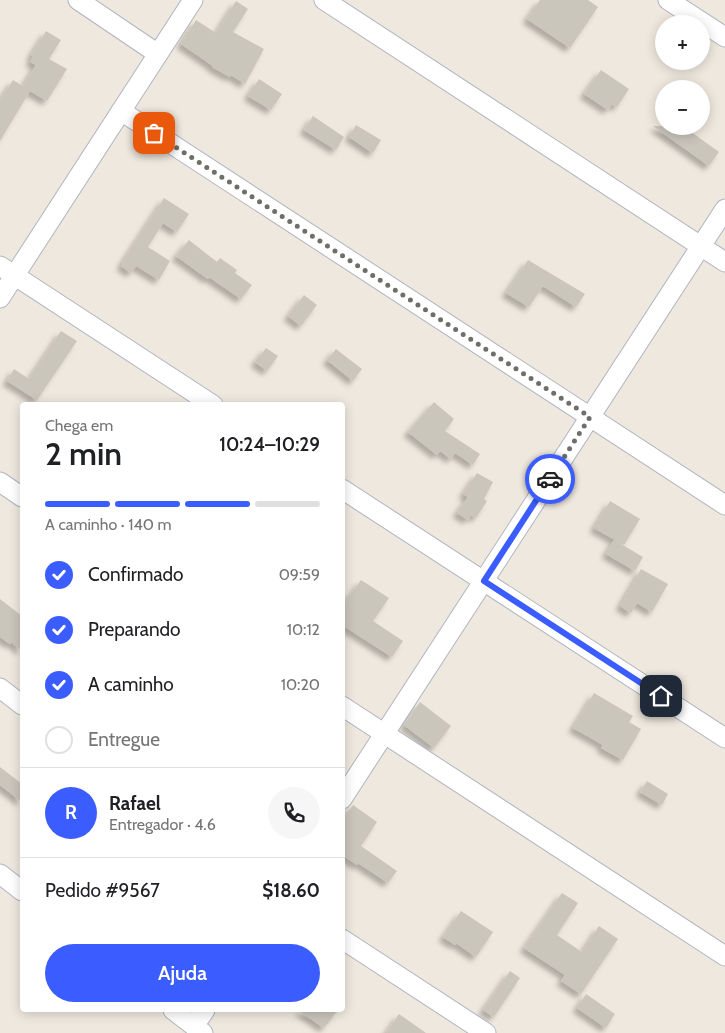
<!DOCTYPE html>
<html lang="pt">
<meta charset="utf-8">
<style>
body{margin:0;font-family:Cabin,sans-serif;background:#f6f6f6;color:#202124;height:100vh;display:flex;flex-direction:column;font-size:19px;white-space:nowrap}
*{box-sizing:border-box;margin:0}
p{font-size:16px;color:#757577}
.icon{flex:none;width:28px;height:28px;fill:none;stroke:currentColor;stroke-width:2;stroke-linecap:round;stroke-linejoin:round}
.map{position:relative;flex:1;overflow:hidden}
.sheet{position:absolute;left:20px;top:402px;width:325px;height:610px;display:flex;flex-direction:column;background:#fff;border-radius:5px;box-shadow:0 2px 12px #0003}
.sheet>*{flex:none}
.buttons{position:absolute;left:655px;top:15px;display:grid;gap:10px}
.buttons a{display:grid;place-items:center;width:55px;height:55px;border-radius:50%;background:#fff;box-shadow:0 2px 12px #0003;font-size:25px}
.pin{position:absolute;display:grid;place-items:center;width:42px;height:42px;color:#fff;margin:-21px;border-radius:10px;box-shadow:0 2px 8px #0006}
.courier{position:absolute;display:grid;place-items:center;width:50px;height:50px;margin:-25px;border:4px solid #3b5dff;border-radius:50%;background:#fff;color:#222;box-shadow:0 1px 6px #0007}
.headline em{font-style:normal;font-weight:600}
.headline div{display:flex;flex-direction:column-reverse}
.headline{display:flex;align-items:center;justify-content:space-between;height:85px;padding:0 25px}
h1{font-size:32px;font-weight:600;line-height:38px}
.bar{display:grid;grid-template-columns:repeat(4,1fr);gap:8px 5px;align-content:center;height:60px;padding:0 25px}
.bar i{height:6px;border-radius:4px;background:#e0e0e0}
.bar .on{background:#3b5dff}
.bar p{grid-column:span 4}
.line{display:flex;align-items:center;gap:12px;padding:0 25px;border-top:1px solid #e0e0e0}
.line div{flex:1}
.round{display:grid;place-items:center;flex:none;width:52px;height:52px;border-radius:26px;background:#f6f6f6}
ol{padding:0 25px;list-style:none}
li{display:flex;align-items:center;gap:15px;height:55px}
li p{margin-inline-start:auto}
li .icon{padding:5px;border-radius:50%;background:#3b5dff;color:#fff;stroke-width:4}
li:last-child{color:#757577}
li i{width:28px;height:28px;border:2px solid #e0e0e0;border-radius:50%}
.button{display:flex;gap:10px;margin-top:auto;padding:10px 25px}
.button a{flex:1;height:58px;border-radius:30px;background:#3b5dff;color:#fff;font-size:20px;font-weight:600;line-height:58px;text-align:center}
.map>svg:first-child{display:block}
.building{fill:#cac6bc;filter:url(#shadow)}
.lines{fill:none;stroke-linecap:round;stroke-linejoin:round}
.minor-casing{stroke:#b1b4c1;stroke-width:21}
.minor{stroke:#fff;stroke-width:19}
.done{stroke:#706e6a;stroke-width:5;stroke-dasharray:0 9}
.route{stroke:#3b5dff;stroke-width:6}
</style>
<div class="map">
<svg width="725" height="1033" viewBox="0 0 725 1033">
<defs>
<filter id="shadow"><feDropShadow dx="-4.5" dy="4.5" stdDeviation="2.5" flood-color="#0004"/></filter>
</defs>
<rect width="100%" height="100%" fill="#efe8de"/>
<!-- building -->
<g class="building">
<path d="M540 0H588L598 7 570 48 527 19Z"/>
<path d="M236 1 248 9 233 32 264 49 245 84 231 75 230 77 212 67 213 66 181 44 196 20 216 33Z"/>
<path d="M46 31 61 40 49 59 67 69 47 101 30 91 0 141V100L13 80 26 88 23 86 36 65 30 62 33 56 31 55Z"/>
<path d="M601 70 629 89 617 107 612 104 608 110 584 94Z"/>
<path d="M259 79 282 94 271 110 248 96Z"/>
<path d="M313 116 344 137 336 150 304 130Z"/>
<path d="M356 125 381 140 373 153 349 137Z"/>
<path d="M653 126H683L719 152 709 166Z"/>
<path d="M164 198 189 214 177 232 163 223 148 247 170 261 159 280 136 266 131 273 121 266 123 264 122 263Z"/>
<path d="M189 240 217 262 220 258 237 270 235 273 252 285 241 299 209 277 208 279 176 256Z"/>
<path d="M528 260 585 294 576 307 543 286 529 307 506 293Z"/>
<path d="M304 295 317 305 301 326 288 316Z"/>
<path d="M61 331 77 341 37 400 7 381 14 369 29 379Z"/>
<path d="M266 348 278 356 267 371 255 362Z"/>
<path d="M336 349 362 369 353 381 327 360Z"/>
<path d="M434 402 454 419 445 431 480 454 473 465 455 453 451 459 440 451 437 455 408 432Z"/>
<path d="M477 473 493 482 484 499 487 501 476 518 471 515 468 520 457 513 468 497 463 494Z"/>
<path d="M610 501 640 519 624 545 594 528Z"/>
<path d="M614 540 643 557 635 571 606 554Z"/>
<path d="M641 569 668 584 652 612 637 603 631 613 620 606Z"/>
<path d="M361 580 389 598 373 621 403 641 392 657 342 625V607Z"/>
<path d="M0 599 22 616V651L11 642 10 644 0 637Z"/>
<path d="M594 693 633 716 629 722 641 729 623 760 601 748 603 745 573 728Z"/>
<path d="M420 702 451 726 434 748 404 725Z"/>
<path d="M0 767 22 784V802L0 785Z"/>
<path d="M647 781 668 794 662 805 640 792Z"/>
<path d="M353 805 377 822 361 846 397 871 388 883 358 863 357 865 342 855V820Z"/>
<path d="M562 893 578 903 557 935 582 952 599 926 618 939 581 994 561 981 565 975 524 948Z"/>
<path d="M461 911 493 932 476 957 456 943 455 945 443 937Z"/>
<path d="M510 971 520 978 494 1017 483 1010Z"/>
<path d="M586 994 615 1014 606 1028 577 1008Z"/>
<path d="M298 1010H338L324 1028Z"/>
<path d="M399 1014 426 1033H386Z"/>
</g>
<g class="lines">
<!-- minor casing -->
<g class="minor-casing">
<g id="minor">
<path d="M78 0 158 54"/>
<path d="M324 0 725 262"/>
<path d="M668 0 725 37"/>
<path d="M121 111 725 505"/>
<path d="M0 266 213 405"/>
<path d="M0 298 193 0"/>
<path d="M0 482 22 497"/>
<path d="M342 489 725 738"/>
<path d="M0 688 22 705"/>
<path d="M342 706 725 956"/>
<path d="M342 799 725 209"/>
<path d="M0 874 22 891"/>
<path d="M342 939 486 1033"/>
<path d="M173 1010 203 1033"/>
<path d="M194 1026 205 1010"/>
</g>
</g>
<!-- minor -->
<use href="#minor" class="minor"/>
</g>
<g class="lines">
<!-- done -->
<path class="done" d="M154 133 590 417 550 479"/>
<!-- route -->
<path class="route" d="M550 479 484 581 661 696"/>
</g>
</svg>
<div class="buttons">
<a>+</a>
<a>−</a>
</div>
<div class="pin" style="left:154px;top:133px;background:#ea580c"><svg class="icon" aria-label="bag" viewBox="0 0 24 24"><path d="M5 8h14l-1 12H6zM9 8a3 3 0 0 1 6 0"/></svg></div>
<div class="pin" style="left:661px;top:696px;background:#1f2937"><svg class="icon" aria-label="home" viewBox="0 0 24 24"><path d="M3 11l9-7 9 7M6 9v11h12V9"/></svg></div>
<div class="courier" style="left:550px;top:479px"><svg class="icon" aria-label="car" viewBox="0 0 24 24"><path d="M5 17H2v-5l4-1 3-4h7l3 4 3 1v5h-3M9 17h6M6 11h13"/><circle cx="7" cy="17" r="2"/><circle cx="17" cy="17" r="2"/></svg></div>
<section class="sheet">
<div class="headline"><div><h1>2 min</h1><p>Chega em</p></div><em>10:24–10:29</em></div>
<div class="bar"><i class="on"></i><i class="on"></i><i class="on"></i><i></i><p>A caminho · 140 m</p></div>
<ol>
<li><svg class="icon" aria-label="check" viewBox="0 0 24 24"><path d="M5 12l5 5 9-10"/></svg>Confirmado<p>09:59</p></li>
<li><svg class="icon" aria-label="check" viewBox="0 0 24 24"><path d="M5 12l5 5 9-10"/></svg>Preparando<p>10:12</p></li>
<li><svg class="icon" aria-label="check" viewBox="0 0 24 24"><path d="M5 12l5 5 9-10"/></svg>A caminho<p>10:20</p></li>
<li><i></i>Entregue</li>
</ol>
<div class="line" style="height:90px"><b class="round" style="background:#3b5dff;color:#fff">R</b><div><b>Rafael</b><p>Entregador · 4.6</p></div><a class="round"><svg class="icon" aria-label="phone" viewBox="0 0 24 24"><path d="M5 4h4l2 5-3 2q2 4 5 5l2-3 5 2v4C11 20 4 13 5 4z"/></svg></a></div>
<div class="line" style="height:65px"><div>Pedido #9567</div><b>$18.60</b></div>
<div class="button"><a>Ajuda</a></div>
</section>
</div>
